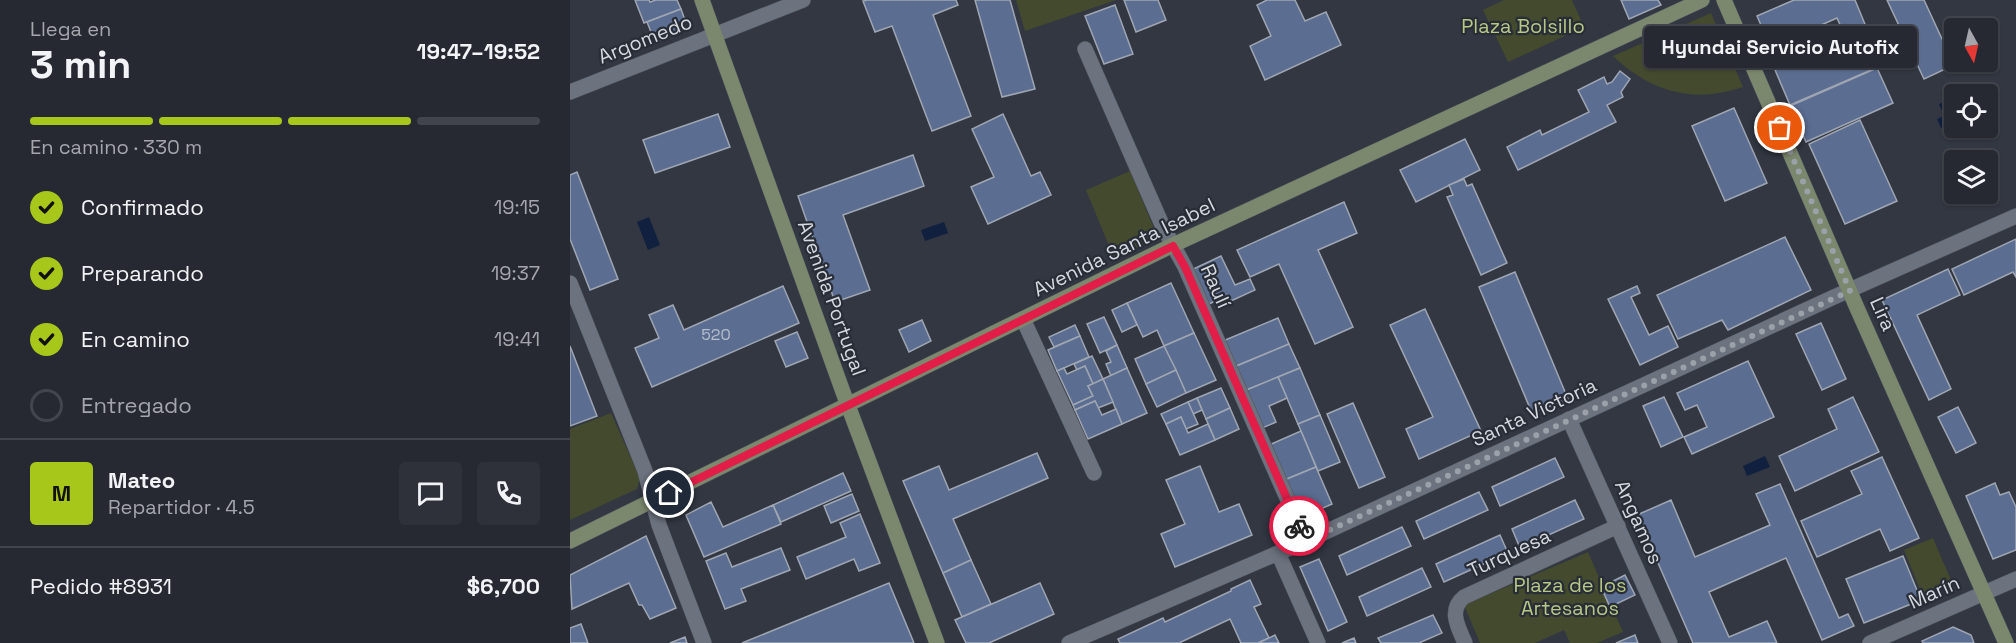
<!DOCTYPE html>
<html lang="es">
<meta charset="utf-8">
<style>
body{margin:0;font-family:"Space Grotesk",sans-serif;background:#2e313a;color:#f1f3f6;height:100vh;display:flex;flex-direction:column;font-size:22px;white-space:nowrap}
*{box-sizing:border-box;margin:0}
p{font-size:20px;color:#a4a6ac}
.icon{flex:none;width:33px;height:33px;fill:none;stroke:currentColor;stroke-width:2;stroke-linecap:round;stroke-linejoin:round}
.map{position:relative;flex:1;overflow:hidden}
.sheet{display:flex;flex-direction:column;background:#262932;width:570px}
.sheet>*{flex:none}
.needle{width:39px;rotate:172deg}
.fabs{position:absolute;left:1374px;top:18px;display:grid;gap:12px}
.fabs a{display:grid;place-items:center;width:54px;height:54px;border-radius:6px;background:#262932;box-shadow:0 2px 4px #0004,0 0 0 2px #42454d;font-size:30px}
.pin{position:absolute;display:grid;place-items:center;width:51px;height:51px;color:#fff;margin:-26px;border:3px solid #fff;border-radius:50%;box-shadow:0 2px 6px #0007}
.courier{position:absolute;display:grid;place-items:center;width:60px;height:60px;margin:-30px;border:4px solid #e11d48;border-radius:50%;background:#fff;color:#222;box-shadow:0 2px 8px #0007}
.bubble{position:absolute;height:42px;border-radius:6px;background:#262932;box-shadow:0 2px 4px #0004,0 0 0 2px #42454d;font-size:20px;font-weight:600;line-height:42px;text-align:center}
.summary em{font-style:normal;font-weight:600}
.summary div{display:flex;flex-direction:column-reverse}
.summary{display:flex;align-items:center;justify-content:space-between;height:102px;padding:0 30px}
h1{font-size:39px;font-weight:600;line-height:45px}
.bar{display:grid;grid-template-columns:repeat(4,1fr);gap:9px 6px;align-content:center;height:72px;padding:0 30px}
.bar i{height:8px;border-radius:4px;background:#42454d}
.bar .on{background:#a8c71b}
.bar p{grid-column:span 4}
.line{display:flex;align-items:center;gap:15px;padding:0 30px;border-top:2px solid #42454d}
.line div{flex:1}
.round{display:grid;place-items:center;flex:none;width:63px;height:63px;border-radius:6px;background:#2e313a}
ol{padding:0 30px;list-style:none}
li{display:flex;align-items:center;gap:18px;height:66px}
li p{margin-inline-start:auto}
li .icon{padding:6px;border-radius:50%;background:#a8c71b;color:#111;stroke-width:4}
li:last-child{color:#a4a6ac}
li i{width:33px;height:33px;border:3px solid #42454d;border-radius:50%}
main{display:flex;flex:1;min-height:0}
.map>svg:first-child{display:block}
.green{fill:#434a2e}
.water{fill:#11203e}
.building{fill:#5b6e92;stroke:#9fa6b2;stroke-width:1.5}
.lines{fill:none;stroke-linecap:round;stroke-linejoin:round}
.minor-casing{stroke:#4e535b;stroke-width:16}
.tertiary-casing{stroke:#4e535b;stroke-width:16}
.secondary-casing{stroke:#4e535b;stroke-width:16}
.minor{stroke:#6c727e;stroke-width:15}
.tertiary{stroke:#6c727e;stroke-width:15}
.secondary{stroke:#7c886e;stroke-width:15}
.done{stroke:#9ca0a8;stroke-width:6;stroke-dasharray:0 10.8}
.route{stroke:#e11d48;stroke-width:8}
.labels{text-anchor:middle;stroke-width:4.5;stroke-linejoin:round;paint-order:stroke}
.number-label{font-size:16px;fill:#b6becc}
.park-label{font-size:20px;fill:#b6c884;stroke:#282d37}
.street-label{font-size:20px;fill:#d5d8df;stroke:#282d37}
</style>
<main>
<section class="sheet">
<div class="summary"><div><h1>3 min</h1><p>Llega en</p></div><em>19:47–19:52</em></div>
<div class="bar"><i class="on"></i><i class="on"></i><i class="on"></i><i></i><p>En camino · 330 m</p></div>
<ol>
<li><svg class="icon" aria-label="check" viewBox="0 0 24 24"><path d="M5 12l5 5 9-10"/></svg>Confirmado<p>19:15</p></li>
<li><svg class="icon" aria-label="check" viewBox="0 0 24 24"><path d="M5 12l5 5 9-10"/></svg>Preparando<p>19:37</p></li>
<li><svg class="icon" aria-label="check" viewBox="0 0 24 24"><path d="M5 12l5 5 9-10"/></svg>En camino<p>19:41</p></li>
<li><i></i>Entregado</li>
</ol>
<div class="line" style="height:108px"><b class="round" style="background:#a8c71b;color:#111">M</b><div><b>Mateo</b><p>Repartidor · 4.5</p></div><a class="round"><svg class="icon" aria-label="chat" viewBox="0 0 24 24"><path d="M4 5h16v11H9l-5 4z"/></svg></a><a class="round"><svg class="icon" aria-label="phone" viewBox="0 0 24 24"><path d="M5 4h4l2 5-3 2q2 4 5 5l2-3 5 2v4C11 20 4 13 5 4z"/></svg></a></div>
<div class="line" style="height:78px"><div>Pedido #8931</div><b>$6,700</b></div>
</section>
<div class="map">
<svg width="1446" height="643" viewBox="0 0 1446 643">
<rect width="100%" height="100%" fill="#323742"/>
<!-- green -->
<g class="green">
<path d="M446 0H546L455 31Z"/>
<path d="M934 0H1002L1014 27 938 62 913 10Z"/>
<path d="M1141 13 1173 87C1123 104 1081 92 1043 56Z"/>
<path d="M560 171 588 238 544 258 516 190Z"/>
<path d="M41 413 70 478 67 489 0 520V429Z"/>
<path d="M1363 538 1383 585 1353 597 1334 550Z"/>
<path d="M1018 552 1053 632 1027 643H1000L994 630 965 643H910L894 605Z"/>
</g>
<!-- water -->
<g class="water">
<path d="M1380 100 1384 111V122L1371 128 1367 119 1374 116 1369 104Z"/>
<path d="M79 217 90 245 78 250 67 222Z"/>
<path d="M374 222 378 233 355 241 351 230Z"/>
<path d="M1195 456 1200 467 1177 476 1173 466Z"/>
</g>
<!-- building -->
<g class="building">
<path d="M65 0H79L80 2 86 0H107L111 9 74 23Z"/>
<path d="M297 0H386L388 5 363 15 401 116 362 131 322 26 305 32 293 1Z"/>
<path d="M405 0H440L465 89 432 97Z"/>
<path d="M554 0H588L596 20 566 32Z"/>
<path d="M697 0H725L735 21 756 12 771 45 695 80 680 46 701 36 687 5Z"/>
<path d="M1051 0H1088L1091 5 1059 19Z"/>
<path d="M1224 0H1285L1297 29 1276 38 1267 18 1224 37 1232 56 1209 67 1187 16Z"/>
<path d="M1317 0H1354L1384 65 1354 79Z"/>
<path d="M545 5 563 54 534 64 515 16Z"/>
<path d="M111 9 115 20 110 31 85 42 77 22Z"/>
<path d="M1292 32 1308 67 1220 105 1205 70Z"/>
<path d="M1307 68 1323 103 1236 142 1220 106Z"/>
<path d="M1050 71 1060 79 1051 92 1053 97 1037 105 1046 122 948 170 937 147 970 130 972 135 1019 112 1008 90 1034 77 1037 84 1042 82Z"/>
<path d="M1164 108 1197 183 1155 201 1122 126Z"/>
<path d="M148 114 160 147 85 173 73 140Z"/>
<path d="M433 114 461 176 470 172 481 195 418 224 401 187 424 177 402 129Z"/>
<path d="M1290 120 1327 201 1275 224 1239 144Z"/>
<path d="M895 139 910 170 846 202 830 170Z"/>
<path d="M343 155 354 186 273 215 300 290 265 302 228 196Z"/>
<path d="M7 172 48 279 20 290 0 239V175Z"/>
<path d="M894 179 897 186 902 184 937 263 911 275 877 197 883 195 879 185Z"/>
<path d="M774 202 787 233 748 250 783 327 745 344 709 264 680 277 667 250Z"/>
<path d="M1215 237 1241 290 1158 330 1152 320 1108 339 1087 295Z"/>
<path d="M1446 239V277L1443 272 1394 295 1382 269Z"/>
<path d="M651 256 665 285 680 279 685 290 661 301 658 295 639 304 619 271Z"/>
<path d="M1378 269 1390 295 1347 315 1381 389 1359 400 1312 300Z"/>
<path d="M945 272 998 399 962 413 909 287Z"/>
<path d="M601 283 624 333 594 346 587 330 573 337 557 303Z"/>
<path d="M213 286 229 323 82 387 65 348 89 338 79 315 103 305 114 330Z"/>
<path d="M1067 286 1070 293 1061 297 1079 335 1098 326 1108 347 1070 365 1038 299Z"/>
<path d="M557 303 567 325 552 332 542 310Z"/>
<path d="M855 309 911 431 849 459 836 429 863 417 820 325Z"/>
<path d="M534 317 547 345 530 353 517 324Z"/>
<path d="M708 318 719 344 664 367 653 341Z"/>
<path d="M352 320 361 341 339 352 329 330Z"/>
<path d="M1251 323 1276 379 1252 390 1226 334Z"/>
<path d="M505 325 510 336 484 347 479 337Z"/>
<path d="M227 332 238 358 216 367 205 341Z"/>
<path d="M624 333 646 380 616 393 594 346Z"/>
<path d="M510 336 519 357 487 371 478 350Z"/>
<path d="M719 344 730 368 674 391 664 367Z"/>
<path d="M547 345 557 368 541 376 536 364 541 362 536 351Z"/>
<path d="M0 346 27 416 0 426Z"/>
<path d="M594 346 606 370 576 384 565 359Z"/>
<path d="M522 356 533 379 523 384 515 366 507 370 504 364Z"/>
<path d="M1178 361 1204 417 1122 454 1114 437 1137 427 1127 405 1115 410 1107 393Z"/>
<path d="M515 366 523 384 518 386 523 396 503 405 487 371 494 368 497 374Z"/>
<path d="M557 368 577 413 552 424 533 379Z"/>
<path d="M730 368 750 415 728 424 708 377Z"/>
<path d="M606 370 616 393 587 407 576 384Z"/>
<path d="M708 377 717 398 699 406 706 422 690 429 674 391Z"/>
<path d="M533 379 543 402 528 408 525 401 505 410 503 405 523 396 518 386Z"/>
<path d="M651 388 660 408 636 419 627 398Z"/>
<path d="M1094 397 1113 437 1091 447 1073 406Z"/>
<path d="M1283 397 1309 452 1225 491 1209 456 1267 429 1258 409Z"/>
<path d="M627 398 632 410 623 414 618 402Z"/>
<path d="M525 401 532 415 546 409 552 424 518 439 505 410Z"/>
<path d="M618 402 628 424 616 429 611 417 596 424 591 414Z"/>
<path d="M783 403 815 477 789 488 757 414Z"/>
<path d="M1388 407 1406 443 1386 453 1368 417Z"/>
<path d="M660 408 669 429 645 440 636 419Z"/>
<path d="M750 415 770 462 748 471 728 424Z"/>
<path d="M611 417 618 433 638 424 645 440 610 455 596 424Z"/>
<path d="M731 431 746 467 712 481 697 446Z"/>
<path d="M467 453 478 478 383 519 401 560 373 573 333 481 369 466 379 490Z"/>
<path d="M1312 457 1349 538 1320 551 1310 529 1247 557 1231 521 1292 494 1281 471Z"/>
<path d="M985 458 994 477 930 506 922 487Z"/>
<path d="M630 466 649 512 669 504 682 535 605 567 591 534 615 524 596 480Z"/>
<path d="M746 467 762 504 728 519 712 481Z"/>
<path d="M273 473 281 491 211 522 203 505Z"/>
<path d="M1425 483 1430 495 1439 492 1446 507V550L1423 559 1396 496Z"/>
<path d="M1210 484 1269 618 1278 614 1284 626 1252 640 1216 558 1139 592 1159 637 1197 621 1207 643H1123L1067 515 1101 500 1125 557 1200 525 1186 494Z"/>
<path d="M909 492 918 510 854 539 846 521Z"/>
<path d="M282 494 289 511 261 523 254 506Z"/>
<path d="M1005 500 1014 519 950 548 942 529Z"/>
<path d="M141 502 153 527 203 505 211 524 134 557 116 515Z"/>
<path d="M290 514 310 563 289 571 284 559 236 579 227 557 276 537 270 523Z"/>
<path d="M832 527 841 546 777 575 769 556Z"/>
<path d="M930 535 938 553 874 582 866 564Z"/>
<path d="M76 536 106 608 80 619 72 605H69L59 583 2 609 0 575Z"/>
<path d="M211 548 220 570 171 589 176 601 155 609 136 561 156 553 162 567Z"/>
<path d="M1333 556 1351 600 1294 623 1276 579Z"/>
<path d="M749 559 777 622 758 631 730 567Z"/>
<path d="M401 560 421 604 392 617 373 573Z"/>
<path d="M852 568 861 587 797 616 789 597Z"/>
<path d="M1055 575 1065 595 1040 607 1031 587Z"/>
<path d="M680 580 691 604 684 607 699 638 688 643H671L660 619 609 643H550L548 639 593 618 595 622 661 591V589Z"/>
<path d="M319 583 344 643H172Z"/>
<path d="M470 583 484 614 419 643H396L385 620Z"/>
<path d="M863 615 872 633 849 643H811L808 638Z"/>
<path d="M11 624 18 643H0V628Z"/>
<path d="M1383 627 1401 635 1404 643H1353L1352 641Z"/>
<path d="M705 635 709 643H688L699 638Z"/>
<path d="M1065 635 1068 643H1046Z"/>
<path d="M115 637 117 643H100Z"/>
<path d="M784 638 786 643H772Z"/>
</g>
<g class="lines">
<!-- minor casing -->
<g class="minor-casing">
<g id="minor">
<path d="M515 49 593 227 615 267 736 541"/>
<path d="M0 92 233 0"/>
<path d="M0 283 75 471 89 525 134 643"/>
<path d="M453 319 524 473"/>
<path d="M999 419 1100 643"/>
<path d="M708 553 748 643"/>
<path d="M499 643 736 541 1264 297 1446 216"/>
<path d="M895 643C888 627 878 610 894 597L1048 526"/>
</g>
</g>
<!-- tertiary casing -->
<g class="tertiary-casing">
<path id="tertiary" d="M1300 643 1446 579"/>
</g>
<!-- secondary casing -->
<g class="secondary-casing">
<g id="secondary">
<path d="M132 0 273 392 367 643"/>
<path d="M1154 0 1287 308 1436 643"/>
<path d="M0 541 603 245 1132 0"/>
</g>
</g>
<!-- minor -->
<use href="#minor" class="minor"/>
<!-- tertiary -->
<use href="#tertiary" class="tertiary"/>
<!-- secondary -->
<use href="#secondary" class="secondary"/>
</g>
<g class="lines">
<!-- done -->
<path class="done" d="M729 526 736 541 1280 291 1210 128"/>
<!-- route -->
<path class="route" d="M99 493 603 246 615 267 729 526"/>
</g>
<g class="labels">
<!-- number labels -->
<g class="number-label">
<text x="146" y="340">520</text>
</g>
<!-- park labels -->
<g class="park-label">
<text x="953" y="33">Plaza Bolsillo</text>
<text x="1000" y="592">Plaza de los<tspan x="1000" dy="23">Artesanos</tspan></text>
</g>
<!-- street labels -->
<g class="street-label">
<text transform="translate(75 39) rotate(-22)" y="7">Argomedo</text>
<text transform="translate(554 247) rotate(-26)" y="7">Avenida Santa Isabel</text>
<text transform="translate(646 286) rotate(66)" y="7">Raulí</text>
<text transform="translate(262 298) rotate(70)" y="7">Avenida Portugal</text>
<text transform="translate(1313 314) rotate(66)" y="7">Lira</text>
<text transform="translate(964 412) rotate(-25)" y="7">Santa Victoria</text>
<text transform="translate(1069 522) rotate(66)" y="7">Angamos</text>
<text transform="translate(939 553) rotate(-25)" y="7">Turquesa</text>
<text transform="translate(1364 592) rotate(-24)" y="7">Marín</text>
</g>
</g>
</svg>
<div class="fabs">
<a><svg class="needle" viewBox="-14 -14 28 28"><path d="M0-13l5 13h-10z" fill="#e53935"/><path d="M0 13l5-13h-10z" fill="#a4a6ac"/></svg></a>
<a><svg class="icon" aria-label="locate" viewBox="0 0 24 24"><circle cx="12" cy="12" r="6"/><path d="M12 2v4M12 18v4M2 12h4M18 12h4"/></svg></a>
<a><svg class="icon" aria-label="layers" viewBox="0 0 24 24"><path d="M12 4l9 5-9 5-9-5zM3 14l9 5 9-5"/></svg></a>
</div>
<div class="pin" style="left:1210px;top:128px;background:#ea580c"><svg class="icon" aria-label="bag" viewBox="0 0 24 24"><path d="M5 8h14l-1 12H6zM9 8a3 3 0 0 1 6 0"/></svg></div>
<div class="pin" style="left:99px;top:493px;background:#1f2937"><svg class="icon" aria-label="home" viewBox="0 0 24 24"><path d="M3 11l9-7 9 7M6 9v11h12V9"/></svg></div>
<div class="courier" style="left:729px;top:526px"><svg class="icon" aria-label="bike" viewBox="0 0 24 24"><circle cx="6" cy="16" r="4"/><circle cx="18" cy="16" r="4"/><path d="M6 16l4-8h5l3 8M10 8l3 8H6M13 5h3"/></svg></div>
<div class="bubble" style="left:1074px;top:26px;width:273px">Hyundai Servicio Autofix</div>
</div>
</main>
